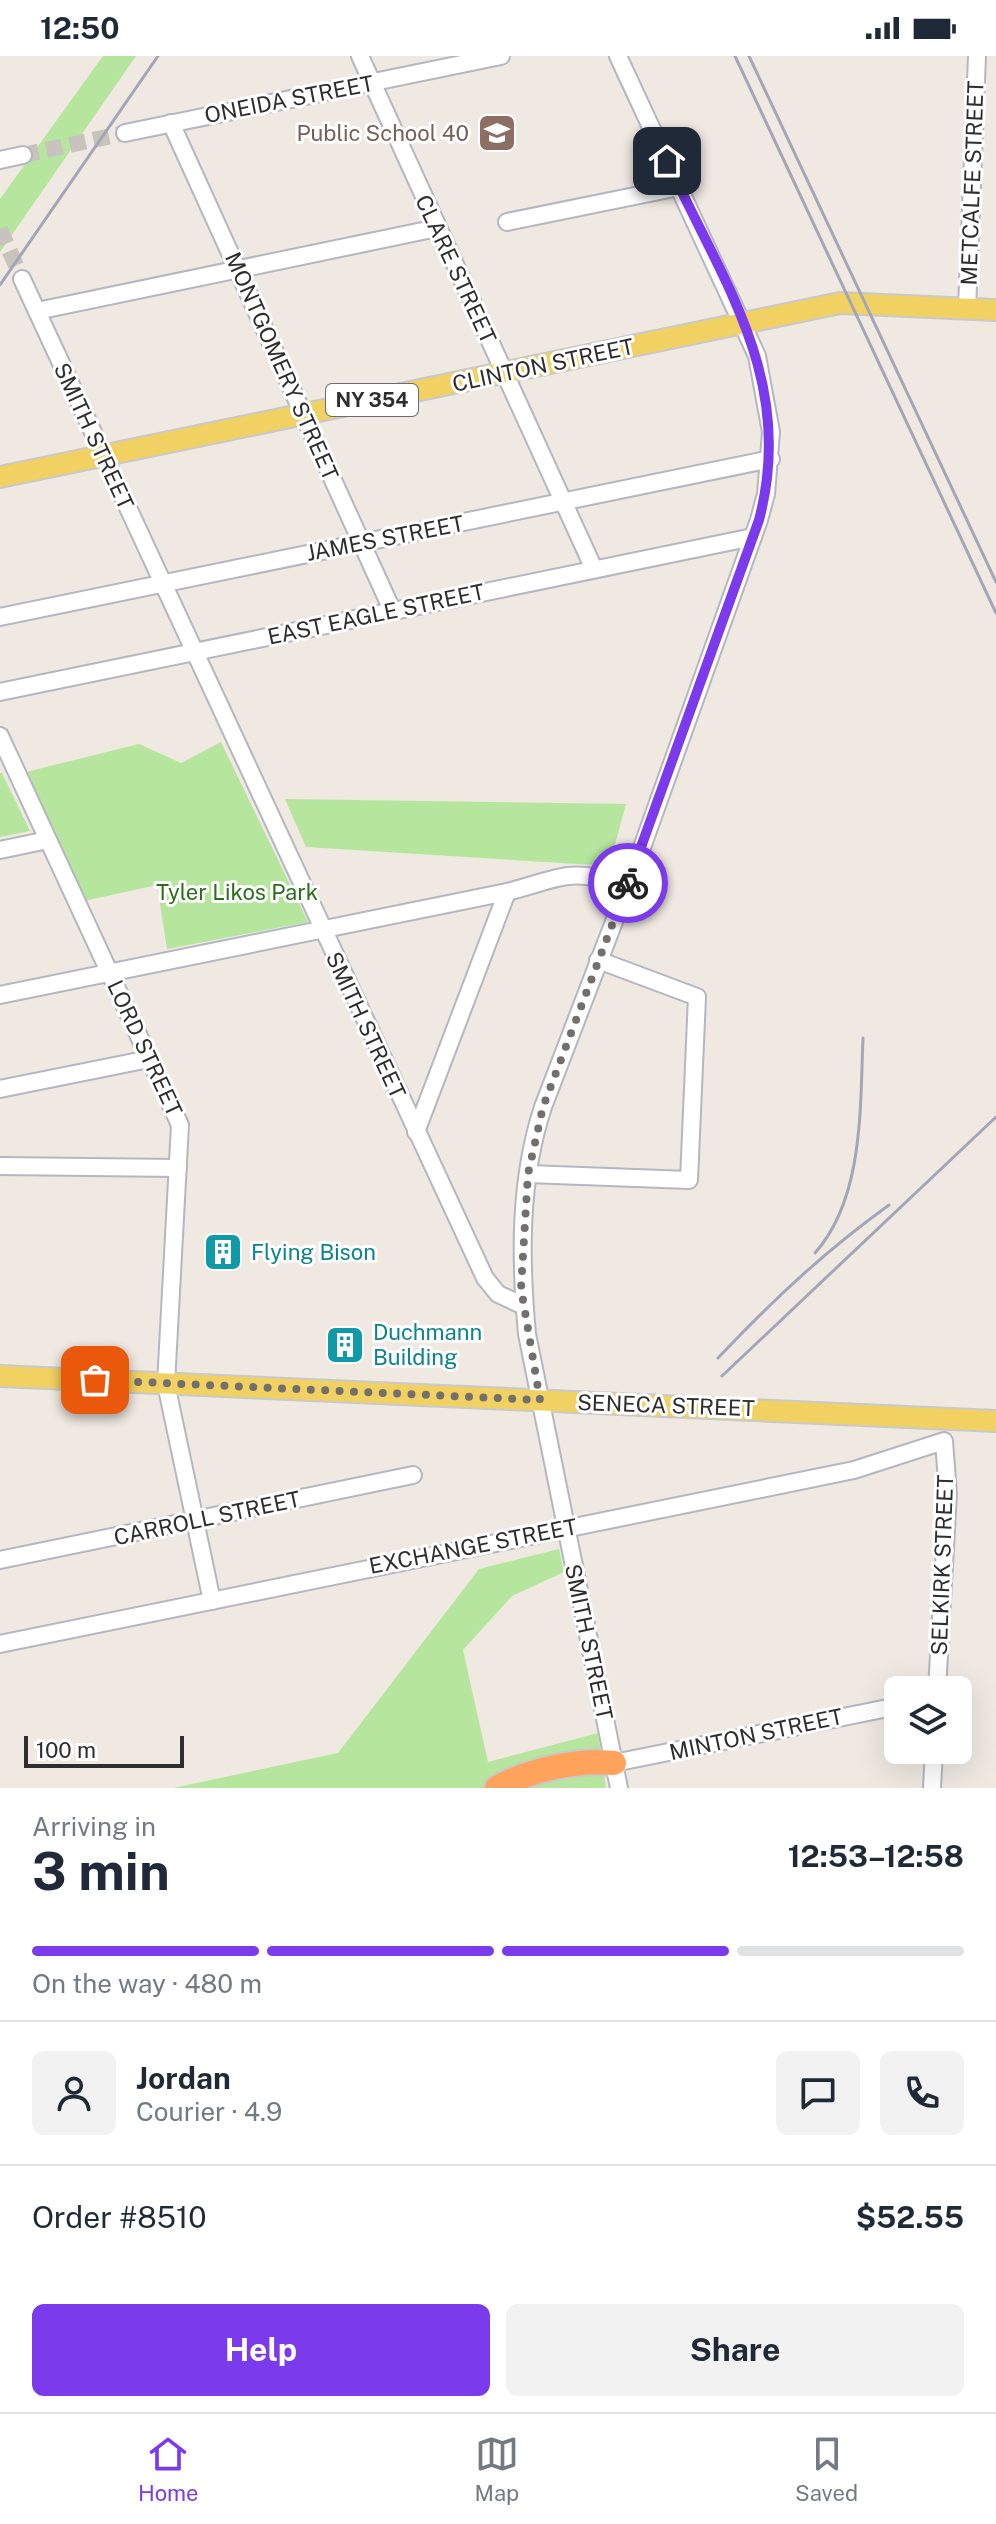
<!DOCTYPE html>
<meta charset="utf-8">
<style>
body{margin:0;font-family:"Public Sans",sans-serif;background:#f2f2f3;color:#1f2937;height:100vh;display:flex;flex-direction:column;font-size:30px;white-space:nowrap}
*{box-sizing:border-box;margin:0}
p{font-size:26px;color:#747a83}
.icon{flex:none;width:44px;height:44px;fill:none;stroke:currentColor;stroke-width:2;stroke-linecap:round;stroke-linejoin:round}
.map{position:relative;height:1732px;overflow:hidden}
.side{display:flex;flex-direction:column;background:#fff;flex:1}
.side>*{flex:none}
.fabs{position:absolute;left:884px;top:1620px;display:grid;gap:16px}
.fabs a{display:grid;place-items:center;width:88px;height:88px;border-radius:12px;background:#fff;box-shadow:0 8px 32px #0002;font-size:40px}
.scale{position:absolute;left:24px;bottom:20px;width:160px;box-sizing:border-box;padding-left:8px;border:4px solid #2e2e2e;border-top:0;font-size:22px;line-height:28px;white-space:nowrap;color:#2e2e2e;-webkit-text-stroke:6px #fff;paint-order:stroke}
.pin{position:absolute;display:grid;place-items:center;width:68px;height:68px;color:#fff;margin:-34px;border-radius:16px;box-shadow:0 4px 12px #0006}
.courier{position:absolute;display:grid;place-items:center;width:80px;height:80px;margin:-40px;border:6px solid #7c3aed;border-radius:50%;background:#fff;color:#222;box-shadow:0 2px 10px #0007}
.overview em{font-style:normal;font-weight:700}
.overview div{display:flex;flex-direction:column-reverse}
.overview{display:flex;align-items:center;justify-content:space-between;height:136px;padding:0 32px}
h1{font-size:52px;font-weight:700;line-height:60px}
.bar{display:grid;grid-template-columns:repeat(4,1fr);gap:12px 8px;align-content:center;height:96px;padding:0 32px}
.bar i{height:10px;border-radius:6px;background:#e0e1e3}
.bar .current{background:#7c3aed}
.bar p{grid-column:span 4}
.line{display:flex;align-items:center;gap:20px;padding:0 32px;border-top:2px solid #e0e1e3}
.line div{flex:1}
.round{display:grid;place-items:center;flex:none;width:84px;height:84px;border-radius:12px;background:#f2f2f3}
.cta{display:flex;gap:16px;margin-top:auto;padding:16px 32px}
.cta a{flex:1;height:92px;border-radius:12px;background:#7c3aed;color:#fff;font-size:32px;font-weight:700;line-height:92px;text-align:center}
.cta a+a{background:#f2f2f3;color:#1f2937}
.status{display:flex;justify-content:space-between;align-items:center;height:56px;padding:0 40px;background:#fff;direction:ltr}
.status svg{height:22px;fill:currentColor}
.dock{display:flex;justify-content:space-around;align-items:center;height:112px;border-top:2px solid #e0e1e3;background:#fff;font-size:22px;color:#747a83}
.dock a{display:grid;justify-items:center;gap:4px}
.dock .current{color:#7c3aed}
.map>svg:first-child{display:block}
.green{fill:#b6e59e}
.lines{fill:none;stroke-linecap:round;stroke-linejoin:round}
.minor-tunnel{stroke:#c8c4bd;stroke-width:16;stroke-dasharray:16 8;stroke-linecap:butt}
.minor-casing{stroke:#b4b7c1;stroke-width:20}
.major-casing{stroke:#c9c9c9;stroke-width:24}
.highway-casing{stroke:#c9c9c9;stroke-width:28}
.minor{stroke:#fff;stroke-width:16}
.major{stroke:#f2d163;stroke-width:20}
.highway{stroke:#ffa35c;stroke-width:24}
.rail{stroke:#a3a6b8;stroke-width:3}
.done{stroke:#726f6d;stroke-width:8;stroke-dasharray:0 14.4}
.route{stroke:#7c3aed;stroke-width:10}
.labels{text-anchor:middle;stroke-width:6;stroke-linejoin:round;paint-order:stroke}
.shield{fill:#fff;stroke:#6d6d6d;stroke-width:2}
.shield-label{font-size:20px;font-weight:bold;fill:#2e2e2e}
.street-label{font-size:22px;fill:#2e2e2e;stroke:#fff}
.education-label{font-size:22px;fill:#785e54;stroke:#fff;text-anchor:end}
.park-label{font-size:22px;fill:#2c6e1b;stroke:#fff}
.culture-label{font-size:22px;fill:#0d838f;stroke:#fff;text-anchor:start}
</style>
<div class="status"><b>12:50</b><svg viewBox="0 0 49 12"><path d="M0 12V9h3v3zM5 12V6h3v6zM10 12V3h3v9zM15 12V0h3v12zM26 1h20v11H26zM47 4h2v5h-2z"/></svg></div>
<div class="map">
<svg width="996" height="1732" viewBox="0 0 996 1732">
<rect width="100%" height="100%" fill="#efe9e1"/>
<!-- green -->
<g class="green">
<path d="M103 0H136L0 196V143Z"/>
<path d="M221 686 308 866 167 893 157 829 84 845 26 716 139 688 181 707Z"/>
<path d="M0 717H2L30 775 0 781Z"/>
<path d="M285 743 626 748 609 810 306 791Z"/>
<path d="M559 1493 564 1516 512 1540 463 1594 488 1706 598 1677 606 1732H173L338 1697 479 1513Z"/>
</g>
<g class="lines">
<!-- minor-tunnel -->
<g class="minor-tunnel">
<path d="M23 99 125 77"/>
<path d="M0 173 22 223"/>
</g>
<!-- minor casing -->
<g class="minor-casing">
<g id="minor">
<path d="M360 0 594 513"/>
<path d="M618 0 757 300 771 376 766 438 759 464 635 811 543 1051C519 1124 520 1202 527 1278L619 1732"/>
<path d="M171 67 392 554"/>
<path d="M125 77 501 0"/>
<path d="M0 104 23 99"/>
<path d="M507 166 679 131"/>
<path d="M22 223 485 1222 498 1238 524 1250"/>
<path d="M967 253 977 0"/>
<path d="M37 255 437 172"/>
<path d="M0 561 771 403"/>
<path d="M0 636 753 481"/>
<path d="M0 680 180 1069 166 1328 212 1545"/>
<path d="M0 794 48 784"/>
<path d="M0 939 507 836C565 821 565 812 627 828"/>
<path d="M0 1033 149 1003"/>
<path d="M416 1076 507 836"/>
<path d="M0 1110 178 1112"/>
<path d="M528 1118 689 1124 697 941 598 904"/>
<path d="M0 1504 413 1419"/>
<path d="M0 1588 854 1414 944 1385 948 1438 937 1634"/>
<path d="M614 1707 898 1650"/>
<path d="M932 1732 934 1694"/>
</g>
</g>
<!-- major casing -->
<g class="major-casing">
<g id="major">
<path d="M0 421 840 247 996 254"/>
<path d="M0 1320 996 1365"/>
</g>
</g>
<!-- highway casing -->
<g class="highway-casing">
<path id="highway" d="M497 1732C529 1714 578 1703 614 1707"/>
</g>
<!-- minor -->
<use href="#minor" class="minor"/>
<!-- major -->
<use href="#major" class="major"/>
<!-- highway -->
<use href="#highway" class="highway"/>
<!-- rail -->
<g class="rail">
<path d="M735 0 996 557"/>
<path d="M749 0 996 526"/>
<path d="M0 229 158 0"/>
<path d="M815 1197C864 1142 860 1051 863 982"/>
<path d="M718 1302C773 1244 824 1196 889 1149"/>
<path d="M722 1320 996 1061"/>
</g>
</g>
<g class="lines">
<!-- done -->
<path class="done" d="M95 1324 540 1344 521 1232 528 1118 543 1051 628 827"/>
<!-- route -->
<path class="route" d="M628 827 759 464C796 325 723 226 667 105"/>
</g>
<!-- icons -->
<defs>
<g id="school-square" transform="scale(2)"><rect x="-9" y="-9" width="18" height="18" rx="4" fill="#8d6e63" stroke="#fff"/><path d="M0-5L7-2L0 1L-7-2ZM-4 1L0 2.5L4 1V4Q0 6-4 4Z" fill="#fff"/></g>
<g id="building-square" transform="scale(2)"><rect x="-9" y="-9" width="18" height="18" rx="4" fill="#0f9aa8" stroke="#fff"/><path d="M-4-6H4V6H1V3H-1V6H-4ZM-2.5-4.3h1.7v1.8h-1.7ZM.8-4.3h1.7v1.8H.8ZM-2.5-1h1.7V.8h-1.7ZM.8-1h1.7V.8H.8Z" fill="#fff"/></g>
</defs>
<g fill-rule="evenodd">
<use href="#school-square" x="497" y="77"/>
<use href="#building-square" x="223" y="1196"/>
<use href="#building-square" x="345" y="1289"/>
</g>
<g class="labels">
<!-- shield labels -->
<rect class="shield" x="326" y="328" width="92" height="32" rx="6"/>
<g class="shield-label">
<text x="372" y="351">NY 354</text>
</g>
<!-- street labels -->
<g class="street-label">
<text transform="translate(289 43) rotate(-11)" y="8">ONEIDA STREET</text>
<text transform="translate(972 127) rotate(-88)" y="8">METCALFE STREET</text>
<text transform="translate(456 213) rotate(65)" y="8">CLARE STREET</text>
<text transform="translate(543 309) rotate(-12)" y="8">CLINTON STREET</text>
<text transform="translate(282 310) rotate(66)" y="8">MONTGOMERY STREET</text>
<text transform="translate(94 380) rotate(65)" y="8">SMITH STREET</text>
<text transform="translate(385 482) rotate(-11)" y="8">JAMES STREET</text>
<text transform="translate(376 558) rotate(-12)" y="8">EAST EAGLE STREET</text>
<text transform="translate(366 969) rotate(65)" y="8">SMITH STREET</text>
<text transform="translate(145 992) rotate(65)" y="8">LORD STREET</text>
<text transform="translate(666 1349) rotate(2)" y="8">SENECA STREET</text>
<text transform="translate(207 1462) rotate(-12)" y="8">CARROLL STREET</text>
<text transform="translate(473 1490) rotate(-11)" y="8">EXCHANGE STREET</text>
<text transform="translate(942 1509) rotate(-88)" y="8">SELKIRK STREET</text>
<text transform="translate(589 1586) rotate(78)" y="8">SMITH STREET</text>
<text transform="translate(756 1678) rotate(-12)" y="8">MINTON STREET</text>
</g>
<!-- education labels -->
<g class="education-label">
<text x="469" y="85">Public School 40</text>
</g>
<!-- park labels -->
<g class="park-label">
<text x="237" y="844">Tyler Likos Park</text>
</g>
<!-- culture labels -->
<g class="culture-label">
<text x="251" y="1204">Flying Bison</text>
<text x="373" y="1284">Duchmann<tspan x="373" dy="25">Building</tspan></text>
</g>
</g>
</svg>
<div class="fabs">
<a><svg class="icon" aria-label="layers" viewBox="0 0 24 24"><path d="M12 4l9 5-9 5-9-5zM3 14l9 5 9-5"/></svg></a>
</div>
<div class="scale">100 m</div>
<div class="pin" style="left:95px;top:1324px;background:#ea580c"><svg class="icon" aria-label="bag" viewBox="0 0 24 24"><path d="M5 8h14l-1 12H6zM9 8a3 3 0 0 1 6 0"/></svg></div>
<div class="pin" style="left:667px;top:105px;background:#1f2937"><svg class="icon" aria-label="home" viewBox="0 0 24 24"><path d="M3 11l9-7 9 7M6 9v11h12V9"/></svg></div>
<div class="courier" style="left:628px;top:827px"><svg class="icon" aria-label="bike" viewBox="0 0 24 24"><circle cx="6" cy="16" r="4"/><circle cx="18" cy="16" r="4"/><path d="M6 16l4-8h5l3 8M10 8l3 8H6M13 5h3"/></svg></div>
</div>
<section class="side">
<div class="overview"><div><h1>3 min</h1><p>Arriving in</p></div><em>12:53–12:58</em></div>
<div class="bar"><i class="current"></i><i class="current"></i><i class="current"></i><i></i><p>On the way · 480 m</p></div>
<div class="line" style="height:144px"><a class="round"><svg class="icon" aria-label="person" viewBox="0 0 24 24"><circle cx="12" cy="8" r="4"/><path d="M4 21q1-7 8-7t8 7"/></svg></a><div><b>Jordan</b><p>Courier · 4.9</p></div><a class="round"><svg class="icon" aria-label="chat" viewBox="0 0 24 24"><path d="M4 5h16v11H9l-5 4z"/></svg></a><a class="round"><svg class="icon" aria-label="phone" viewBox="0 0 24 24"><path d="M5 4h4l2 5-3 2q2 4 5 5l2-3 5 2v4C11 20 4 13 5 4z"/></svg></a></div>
<div class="line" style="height:104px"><div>Order #8510</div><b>$52.55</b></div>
<div class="cta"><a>Help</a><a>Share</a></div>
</section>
<nav class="dock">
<a class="current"><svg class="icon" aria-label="home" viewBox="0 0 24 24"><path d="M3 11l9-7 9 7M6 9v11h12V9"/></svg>Home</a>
<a><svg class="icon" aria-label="map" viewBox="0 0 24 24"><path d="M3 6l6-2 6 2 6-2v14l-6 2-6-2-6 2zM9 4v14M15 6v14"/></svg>Map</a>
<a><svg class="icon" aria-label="saved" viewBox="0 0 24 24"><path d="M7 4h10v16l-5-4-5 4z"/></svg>Saved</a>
</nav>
